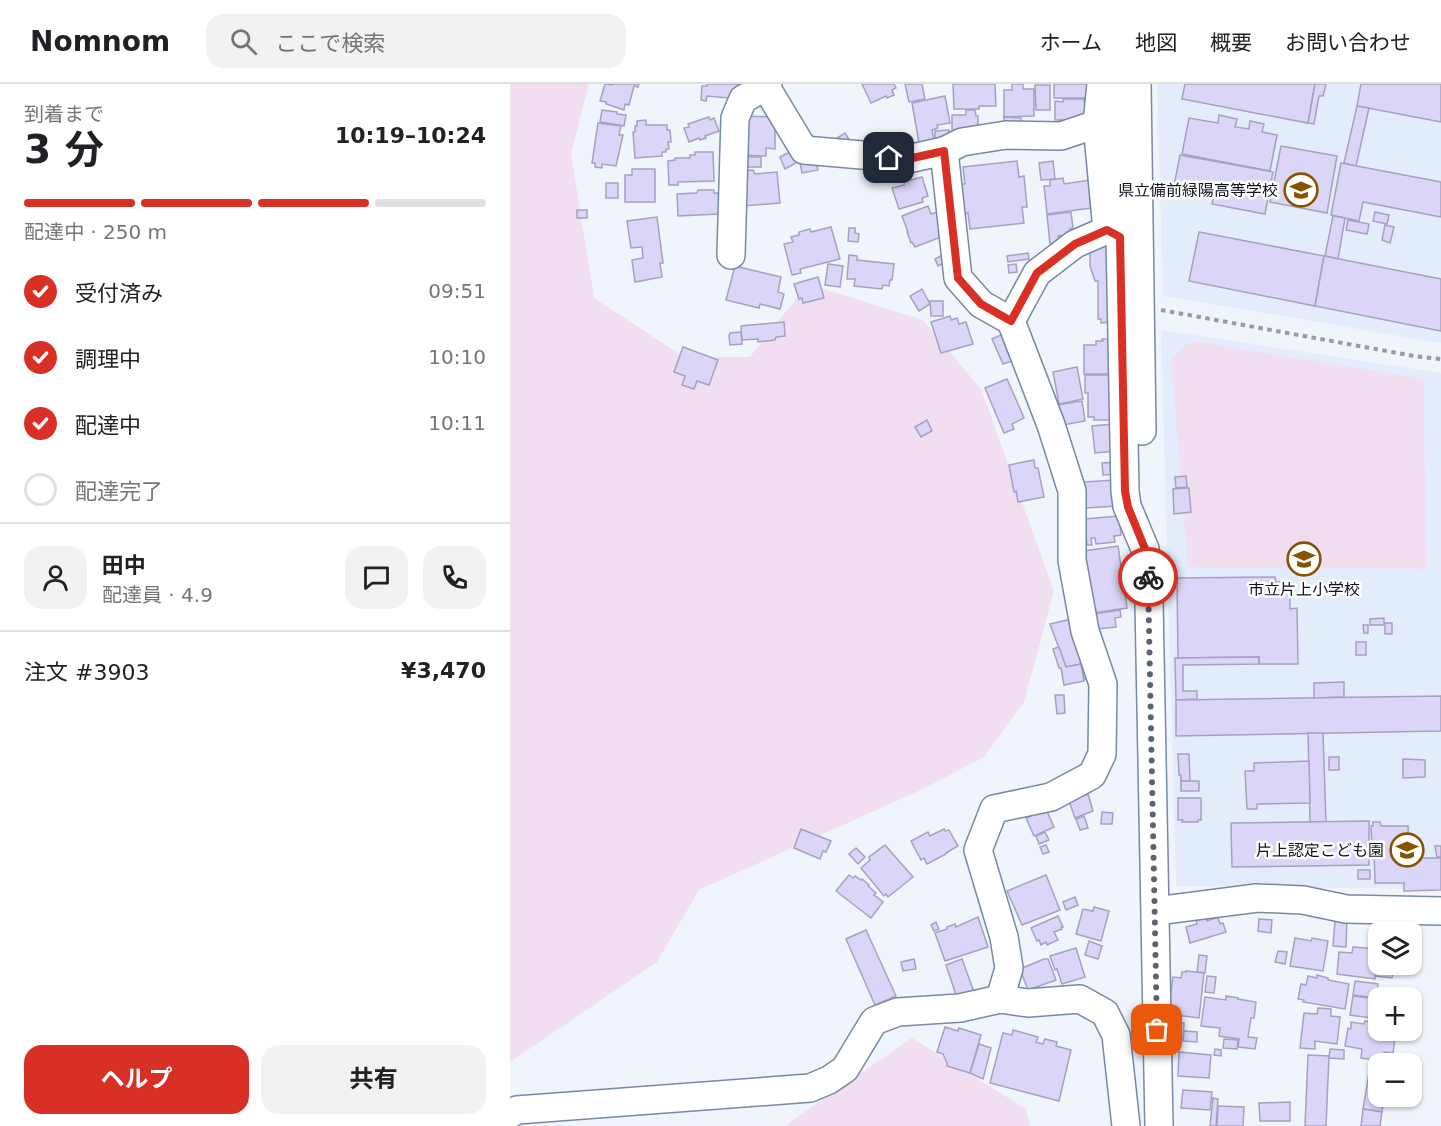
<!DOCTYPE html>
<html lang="ja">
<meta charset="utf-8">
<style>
body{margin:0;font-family:"DejaVu Sans","Noto Sans JP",sans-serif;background:#f2f2f2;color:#202124;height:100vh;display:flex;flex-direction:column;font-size:22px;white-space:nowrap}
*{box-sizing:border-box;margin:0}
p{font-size:20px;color:#757577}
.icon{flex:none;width:33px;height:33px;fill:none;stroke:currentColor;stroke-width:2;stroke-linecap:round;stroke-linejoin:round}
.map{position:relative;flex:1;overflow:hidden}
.drawer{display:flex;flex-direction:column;background:#fff;width:510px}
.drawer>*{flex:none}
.buttons{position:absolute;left:858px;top:837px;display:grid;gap:12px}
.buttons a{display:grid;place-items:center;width:54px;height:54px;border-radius:12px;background:#fff;box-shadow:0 2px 4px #0004;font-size:30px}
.pin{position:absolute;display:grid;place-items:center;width:51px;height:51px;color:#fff;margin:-26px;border-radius:12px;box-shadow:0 3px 9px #0006}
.courier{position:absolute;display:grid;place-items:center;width:60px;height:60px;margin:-30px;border:4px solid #d93025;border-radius:50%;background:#fff;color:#222;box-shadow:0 2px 8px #0007}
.head em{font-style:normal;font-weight:700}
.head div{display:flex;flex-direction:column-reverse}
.head{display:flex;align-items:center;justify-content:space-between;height:102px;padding:0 24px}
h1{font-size:39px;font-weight:700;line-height:45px}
.bar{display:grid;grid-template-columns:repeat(4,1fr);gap:9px 6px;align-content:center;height:72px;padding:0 24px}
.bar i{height:8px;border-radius:4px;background:#e0e0e0}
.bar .current{background:#d93025}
.bar p{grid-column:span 4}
.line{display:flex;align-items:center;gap:15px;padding:0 24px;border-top:2px solid #e0e0e0}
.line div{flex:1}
.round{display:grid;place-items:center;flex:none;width:63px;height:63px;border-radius:18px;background:#f2f2f2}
ol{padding:0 24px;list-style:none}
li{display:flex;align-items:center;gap:18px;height:66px}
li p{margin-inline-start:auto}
li .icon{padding:6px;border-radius:50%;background:#d93025;color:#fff;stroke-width:4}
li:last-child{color:#757577}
li i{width:33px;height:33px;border:3px solid #e0e0e0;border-radius:50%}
.cta{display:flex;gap:12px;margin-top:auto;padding:12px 24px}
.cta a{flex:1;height:69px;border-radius:18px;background:#d93025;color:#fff;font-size:24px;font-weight:700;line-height:69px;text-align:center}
.cta a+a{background:#f2f2f2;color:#202124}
header{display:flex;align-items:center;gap:36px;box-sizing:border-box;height:84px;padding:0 30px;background:#fff;border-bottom:2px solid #e0e0e0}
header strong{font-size:28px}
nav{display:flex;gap:33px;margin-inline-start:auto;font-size:21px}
.search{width:420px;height:54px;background:#f2f2f2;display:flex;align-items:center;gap:15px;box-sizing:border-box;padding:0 21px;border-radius:18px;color:#757577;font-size:22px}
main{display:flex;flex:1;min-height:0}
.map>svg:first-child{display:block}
.built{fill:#e3ecfb}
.green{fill:#f2def1}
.building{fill:#dbd5f8;stroke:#a6a0c1;stroke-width:1.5}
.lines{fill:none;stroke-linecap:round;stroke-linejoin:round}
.minor-casing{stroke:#7789a5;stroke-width:30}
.path{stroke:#979ca4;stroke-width:4;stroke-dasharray:4.5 4.5;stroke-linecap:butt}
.minor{stroke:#fff;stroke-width:27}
.done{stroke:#5d626c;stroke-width:6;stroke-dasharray:0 10.8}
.route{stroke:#d93025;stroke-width:8}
.labels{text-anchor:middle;stroke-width:5;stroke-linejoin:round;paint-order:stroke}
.poi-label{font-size:16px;fill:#0e141f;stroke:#fff;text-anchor:end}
</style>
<header>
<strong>Nomnom</strong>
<div class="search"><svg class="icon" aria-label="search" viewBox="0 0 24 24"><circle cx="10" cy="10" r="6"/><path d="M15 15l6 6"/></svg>ここで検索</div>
<nav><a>ホーム</a><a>地図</a><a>概要</a><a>お問い合わせ</a></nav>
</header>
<main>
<section class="drawer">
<div class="head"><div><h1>3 分</h1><p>到着まで</p></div><em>10:19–10:24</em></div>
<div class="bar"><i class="current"></i><i class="current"></i><i class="current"></i><i></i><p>配達中 · 250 m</p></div>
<ol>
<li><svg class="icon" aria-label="check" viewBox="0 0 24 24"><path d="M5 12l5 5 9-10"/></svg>受付済み<p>09:51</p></li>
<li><svg class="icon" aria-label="check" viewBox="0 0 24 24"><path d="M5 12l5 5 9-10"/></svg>調理中<p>10:10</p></li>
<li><svg class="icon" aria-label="check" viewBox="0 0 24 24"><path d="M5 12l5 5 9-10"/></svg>配達中<p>10:11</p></li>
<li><i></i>配達完了</li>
</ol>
<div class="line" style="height:108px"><a class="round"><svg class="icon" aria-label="person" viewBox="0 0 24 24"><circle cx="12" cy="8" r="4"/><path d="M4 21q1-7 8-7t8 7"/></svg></a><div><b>田中</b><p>配達員 · 4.9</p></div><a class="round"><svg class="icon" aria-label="chat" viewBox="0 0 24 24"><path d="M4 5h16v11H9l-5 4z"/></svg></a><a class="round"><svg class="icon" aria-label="phone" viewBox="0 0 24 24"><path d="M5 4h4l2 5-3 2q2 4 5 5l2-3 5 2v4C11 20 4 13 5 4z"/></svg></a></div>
<div class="line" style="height:78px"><div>注文 #3903</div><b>¥3,470</b></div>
<div class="cta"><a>ヘルプ</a><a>共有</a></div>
</section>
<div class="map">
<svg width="931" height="1042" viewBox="0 0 931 1042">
<rect width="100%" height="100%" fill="#f0f4fb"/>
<!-- built -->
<g class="built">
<path d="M647 0H931V259L653 212Z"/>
<path d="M651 246 931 289V805L666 802Z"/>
</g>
<!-- green -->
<g class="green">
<path d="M0 0H79L61 70 84 214 174 273H240L298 200 413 236 471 305 544 507 514 618 474 673 415 704 189 806 147 878 0 978Z"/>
<path d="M682 257 913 295 917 485 678 483 661 274Z"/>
<path d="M402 954 516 1025 520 1042H274Z"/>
</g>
<!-- building -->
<g class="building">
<path d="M95 0 102 1V0H129L128 3 124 2 119 21 115 20 114 26 96 20V18L90 17Z"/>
<path d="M197 0H231L230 15 197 12 196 17 191 16 192 2H197Z"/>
<path d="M352 0H384L386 4 382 6 384 11 377 14 376 12 361 19Z"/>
<path d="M395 0H412L415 15 399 18Z"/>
<path d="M443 0H485L486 22H469V25H444Z"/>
<path d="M502 0H513V5H524V32L494 33V6H502Z"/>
<rect x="544" y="0" width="40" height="14"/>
<path d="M675 0H805L798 39 672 15Z"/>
<path d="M805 0H816L813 12H809L804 40 798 39Z"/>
<path d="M851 0H931V38L847 22Z"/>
<path d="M525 1H540V26H526Z"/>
<path d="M435 12 440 39 427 41 428 44 422 46 424 56 409 59 402 19Z"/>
<path d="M553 15H574V18H579L574 41H553V36H545V17L553 18Z"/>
<path d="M847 22 859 24 846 82 834 79Z"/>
<path d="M92 26 107 28V30L116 31 114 42 90 38Z"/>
<path d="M456 26H465L466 32H468V47L442 50V31H456Z"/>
<path d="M709 31 727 35 725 43 739 45 740 37 754 40 752 48 767 51 760 87 672 70 679 34 708 39Z"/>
<path d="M234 32 265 33V65L256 64V72L231 71Z"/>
<path d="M199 33 200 36 204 34 209 47 195 52 196 54 190 56 189 54 179 58 174 44 179 43 178 40Z"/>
<path d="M494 33 511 34V47L494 46Z"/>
<path d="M136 36V41H157V46H160L161 58H158L159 65H156V68H152V72L125 74 123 48H125V42H127V37Z"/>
<path d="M88 39 111 42 109 51H113L106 82 92 80V84L85 83V79H82Z"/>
<path d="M439 46V55L425 56V47Z"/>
<path d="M335 49 343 62 335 66 327 54Z"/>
<path d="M383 49 386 58 379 60 376 52Z"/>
<path d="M771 62 827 72 817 129 760 118Z"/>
<path d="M284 66 293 75 275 85 270 73Z"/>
<path d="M185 68H203L204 97 168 98V101H159L158 77 165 76V74H180V71H185Z"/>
<path d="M670 71 763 88 755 130 702 120 704 110 664 102Z"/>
<rect x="234" y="73" width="17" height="10"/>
<path d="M306 76 308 86 292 89 290 79Z"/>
<path d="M507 77 509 93 514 92 517 123H512L514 139 460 145 458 129 454 130 451 100H455L453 83Z"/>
<path d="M543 77 545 95 531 96 529 79Z"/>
<path d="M831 79 931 98V133L853 118 849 137 821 131Z"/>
<path d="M122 85H145V118H115V91H122Z"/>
<path d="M243 86 245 90 267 88 270 119 233 122 230 87Z"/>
<path d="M412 93 418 112 412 114 413 118 389 125 382 104 394 101V98Z"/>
<path d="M553 94 554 100 580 96 583 116 580 117 581 124 537 130 534 102H540V96Z"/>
<rect x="96" y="99" width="12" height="15"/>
<path d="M188 106H204V109H208L209 113H211L209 130 168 132 167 110 187 109Z"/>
<path d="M418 122 421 130 427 128V130L429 129 436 151 405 163 402 158 401 159 397 148H398L392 132Z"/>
<rect x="67" y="126" width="10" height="8"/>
<path d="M561 128 563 144 560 145 561 147 556 151 548 152 549 159 540 160 537 131Z"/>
<path d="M865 128 879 131 877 140 863 137Z"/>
<path d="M823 132 835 134 828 175 815 172Z"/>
<path d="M147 133 153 179H150L152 193 125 198 122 176 133 174 132 163 121 164 117 137Z"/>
<path d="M838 136 859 140 857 150 836 146Z"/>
<path d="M875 141 884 143 880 159 872 156Z"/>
<path d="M321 143 330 175 290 185 291 189 282 191 274 160 283 158 281 153 289 151V148L300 145 301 148Z"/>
<path d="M339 144H345V149L349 150 348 158 338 157Z"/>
<path d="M689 148 814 172 805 222 679 197Z"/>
<path d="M580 157H602V238L591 239V235H588V197H585L580 182Z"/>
<path d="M436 169 439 176 428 182 425 175Z"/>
<path d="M518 169 519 175 498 178 497 172Z"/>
<path d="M339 171 347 172V176L384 180 382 196H380L379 202 373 201 372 205 344 202 345 195H337Z"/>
<path d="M814 172 931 195V247L805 222Z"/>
<path d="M318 180 333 182 330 203 315 201Z"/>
<path d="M506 180 507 188 499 189 498 181Z"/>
<path d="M225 182 271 193 268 208 274 210 270 225 250 220 249 224 216 216Z"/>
<path d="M308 193 314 214 293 219 292 214 289 215 284 200Z"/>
<path d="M412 205 420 220 409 227 400 212Z"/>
<path d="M420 217H433V232H421Z"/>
<path d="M440 232 441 236 447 234 449 240 456 238 463 260 431 269 421 238Z"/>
<path d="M274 238 275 252 266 253 265 256 248 258V255L232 256 231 242Z"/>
<path d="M231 248 232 260 220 261 219 252 220 249Z"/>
<path d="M491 251 502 277 493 280 482 255Z"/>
<path d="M592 255H604V290H574V261H586V257H593Z"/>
<path d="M173 263 208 276 199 301 187 297 184 305 172 301 175 292 164 288Z"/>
<path d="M567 283 573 315 549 320 543 288Z"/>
<path d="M575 291H604L603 336H584V333H578V309H575Z"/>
<path d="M497 295 514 334 502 340 504 345 494 349 475 304Z"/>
<path d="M572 317 575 337 553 341 547 321Z"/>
<path d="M417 336 422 347 411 353 405 343Z"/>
<path d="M603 340 606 367 585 369 582 342Z"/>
<path d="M524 376 525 384H528L534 413 508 418 506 407 504 408 499 381Z"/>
<path d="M607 378 608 390 593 391 592 379Z"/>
<path d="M676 392 677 403 666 404 665 393Z"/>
<path d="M606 396 608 422 575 424 574 398Z"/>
<path d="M679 404 681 428 664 430 663 405Z"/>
<path d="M609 432 611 451 604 452 605 458 586 460 585 454H581L582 461H577L574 435Z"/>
<path d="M608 462 617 524 583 529 574 467Z"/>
<path d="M765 493 766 498H780V525L787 524 788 580H749V573L668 574 667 494Z"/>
<path d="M610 526 611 533 605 534 606 543 587 545 584 530Z"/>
<path d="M874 534V541H860V535Z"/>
<path d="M562 535 581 595H574L571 580 556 583 540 540Z"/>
<rect x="875" y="539" width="7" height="11"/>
<path d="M853 541H858V549H854Z"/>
<rect x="846" y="558" width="10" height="13"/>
<path d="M549 563 556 583 571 580 574 597 554 601 551 584H549L543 565Z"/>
<path d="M749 573V580L673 581V607H687V615L666 616 665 574Z"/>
<path d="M834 598V613L804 614V599Z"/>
<path d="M545 611H554L555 629 547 630Z"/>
<path d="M931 612V647L666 652V616Z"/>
<path d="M798 649H813L816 738H800Z"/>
<path d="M668 670H679L680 697H671V691H669Z"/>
<rect x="819" y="673" width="10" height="13"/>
<path d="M893 675 915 676V693L893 694Z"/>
<path d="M799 677 800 719 747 720V725H737L735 687H744V679Z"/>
<rect x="671" y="697" width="18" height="10"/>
<path d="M578 710 583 727 565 734 559 717Z"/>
<path d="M668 714H691V736H688V738H672L673 736H668Z"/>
<path d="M536 725 544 743 524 752 516 734Z"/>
<path d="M592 728 603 729 602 740H591Z"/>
<path d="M574 732 578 744 570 746 566 735Z"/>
<path d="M859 737V781L722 783 721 739Z"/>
<path d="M863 738H870L871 742H898L899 774H931V806L894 807V799H865L864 764H862L861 742H863Z"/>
<path d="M291 745 321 757 316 768 313 767 310 775 284 764Z"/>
<path d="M434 745 435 747 439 746 448 762 436 769V770L417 780 414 774 411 776 401 757 418 748 420 752Z"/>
<path d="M535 748 539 756 529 760 526 752Z"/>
<path d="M375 761 403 793 378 813 376 810 374 812 351 784 360 776 359 773Z"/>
<path d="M536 761 539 768 533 770 530 763Z"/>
<path d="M925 762H931V773H927Z"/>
<path d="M346 764 355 773 348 780 339 770Z"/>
<rect x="899" y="764" width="10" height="10"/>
<rect x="848" y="786" width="12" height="9"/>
<path d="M339 791 343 794 345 792 351 796 352 795 359 801 358 802 366 809 364 811 373 818 361 834 326 807Z"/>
<path d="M536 791 550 826 512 841 497 807Z"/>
<path d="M565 813 568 821 556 826 553 818Z"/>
<path d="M584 823 599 827 591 857 566 850 573 825 583 827Z"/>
<path d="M548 832 553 843H551L552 845 544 848 548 856 537 861 536 858 531 861 529 856 527 857 521 844Z"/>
<path d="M468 833 478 863 435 877 425 849 437 845V843L445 840 446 843Z"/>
<path d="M696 833 697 837 708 833 710 840 713 839 716 848 680 859 676 843 687 840 686 836Z"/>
<path d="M749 835 762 836 761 849 748 847Z"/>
<path d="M825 836H837L836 863 823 862Z"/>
<path d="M426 838 429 845 424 847 421 841Z"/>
<path d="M356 846 386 912 365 921 336 855Z"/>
<path d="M785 854 801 857 802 854 818 857 813 887 780 882Z"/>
<path d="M579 857 592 862 588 875 575 871Z"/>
<path d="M843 863 868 865 865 895 827 890 829 868 842 869Z"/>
<path d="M566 864 575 893 552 900 547 885 545 886 540 872Z"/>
<path d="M868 865V880H884L882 894 865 892Z"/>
<path d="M768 867 777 868 775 880 765 878Z"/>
<path d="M689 871 697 872 695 889 687 888Z"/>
<path d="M404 875 406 885 393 887 391 878Z"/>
<path d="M452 875 464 908 447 914 436 881Z"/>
<path d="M534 875H538L546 896 518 906 510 885Z"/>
<path d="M676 887 694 889 689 934 658 930 663 893 671 894 672 888H676Z"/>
<path d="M807 891 818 894V896L839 900 835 925 793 918 794 916 788 915 791 900 796 901 798 892 807 894Z"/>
<path d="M697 892 706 893 704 909 695 908Z"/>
<path d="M845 897 868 900 866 914 843 911Z"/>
<path d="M867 911 878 913 868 914V935L840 931 843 912 867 915Z"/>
<path d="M716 912 728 914V915L746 918 744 934H741L738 953 747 954 745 965 728 963 729 955 709 952 710 944 691 942 695 913 716 916Z"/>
<path d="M808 924 821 925V932L830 933 827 960 805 957V965L790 964 794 929 807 930Z"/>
<path d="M659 937 674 939 673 957 658 956Z"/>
<path d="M855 937 867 939 868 946H886L883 969 874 968 873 977 851 974 852 965 835 962 838 944 841 945V938L854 940Z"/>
<path d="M435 943 448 947 449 944 471 951 460 989 437 982V979L433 970 427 968Z"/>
<path d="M503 946 528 953 526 958 533 960 535 955 547 958 546 962 561 966 549 1017 480 999 493 949 502 951Z"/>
<path d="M674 947 687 948V958L673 957Z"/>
<path d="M714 955 728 956 727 965 713 964Z"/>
<path d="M469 960 481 964 473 995 460 989Z"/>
<path d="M705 965 711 966V972L704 971Z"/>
<path d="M820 965 834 966V975L819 974Z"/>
<path d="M669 968 701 971 699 994 668 992Z"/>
<path d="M877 970H886L884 980H876Z"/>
<path d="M798 971 819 972 816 1042H795Z"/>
<path d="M860 983 868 984V1012H874L872 1028 853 1025Z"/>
<path d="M673 1006 702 1008 700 1026 671 1024Z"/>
<path d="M703 1014 708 1015 706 1042H700Z"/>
<path d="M780 1018V1037H750L749 1019Z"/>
<path d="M708 1022 734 1023 733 1042H707Z"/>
<path d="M853 1025 872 1028 870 1042H851Z"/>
</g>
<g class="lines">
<!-- minor casing -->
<g class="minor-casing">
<g id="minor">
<path d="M607 0 615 407 617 422 635 465 639 518 649 1042"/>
<path d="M627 0 632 347"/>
<path d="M256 3 294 66 398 75 434 67 452 58 496 51 551 52 587 40"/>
<path d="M434 67 448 194 471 220 501 237"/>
<path d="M221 171 225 34 233 15 256 3 258 0"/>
<path d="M646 827 747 814 793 816 836 825 931 827"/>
<path d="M490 915 518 919 570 915 595 929 606 951 616 1042"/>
<path d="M0 1030 7 1026 300 1004 319 996 335 985 364 937 388 928 450 924 490 915 499 884 494 853 468 766 484 725 541 713 582 691 592 670 593 600 575 547 562 476V407L541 341 501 237 527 189 565 160 597 146 587 40 591 0"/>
</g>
</g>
<!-- path -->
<path class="path" d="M651 226 904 272 931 275"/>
<!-- minor -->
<use href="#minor" class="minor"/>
</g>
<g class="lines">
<!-- done -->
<path class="done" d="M638 493 647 946"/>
<!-- route -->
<path class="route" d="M379 74 398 75 434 67 448 194 471 220 501 237 527 189 565 160 597 146 610 153 615 407 618 423 635 465 638 493"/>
</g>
<!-- icons -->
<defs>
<g id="school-ring" transform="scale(1.725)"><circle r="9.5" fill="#fff" stroke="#885300" stroke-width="1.5"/><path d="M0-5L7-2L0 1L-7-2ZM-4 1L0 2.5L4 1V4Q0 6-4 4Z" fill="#885300"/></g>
</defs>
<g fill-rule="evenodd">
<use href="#school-ring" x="791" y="106"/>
<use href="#school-ring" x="794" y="475"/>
<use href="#school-ring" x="897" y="766"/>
</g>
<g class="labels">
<!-- poi labels -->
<g class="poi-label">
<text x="768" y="112">県立備前緑陽高等学校</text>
<text x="794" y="511" text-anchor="middle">市立片上小学校</text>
<text x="874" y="772">片上認定こども園</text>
</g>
</g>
</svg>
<div class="buttons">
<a><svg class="icon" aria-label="layers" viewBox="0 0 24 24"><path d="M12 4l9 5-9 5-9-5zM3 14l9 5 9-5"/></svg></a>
<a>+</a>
<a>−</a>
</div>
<div class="pin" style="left:647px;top:946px;background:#ea580c"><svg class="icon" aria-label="bag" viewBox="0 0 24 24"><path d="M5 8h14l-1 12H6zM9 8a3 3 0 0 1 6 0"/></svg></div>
<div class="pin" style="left:379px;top:74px;background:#1f2937"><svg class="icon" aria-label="home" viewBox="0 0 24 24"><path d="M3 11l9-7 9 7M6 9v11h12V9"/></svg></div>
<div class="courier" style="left:638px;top:493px"><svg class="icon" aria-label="bike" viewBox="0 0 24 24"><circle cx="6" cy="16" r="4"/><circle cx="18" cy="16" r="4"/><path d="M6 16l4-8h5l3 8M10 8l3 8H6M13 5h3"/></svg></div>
</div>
</main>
